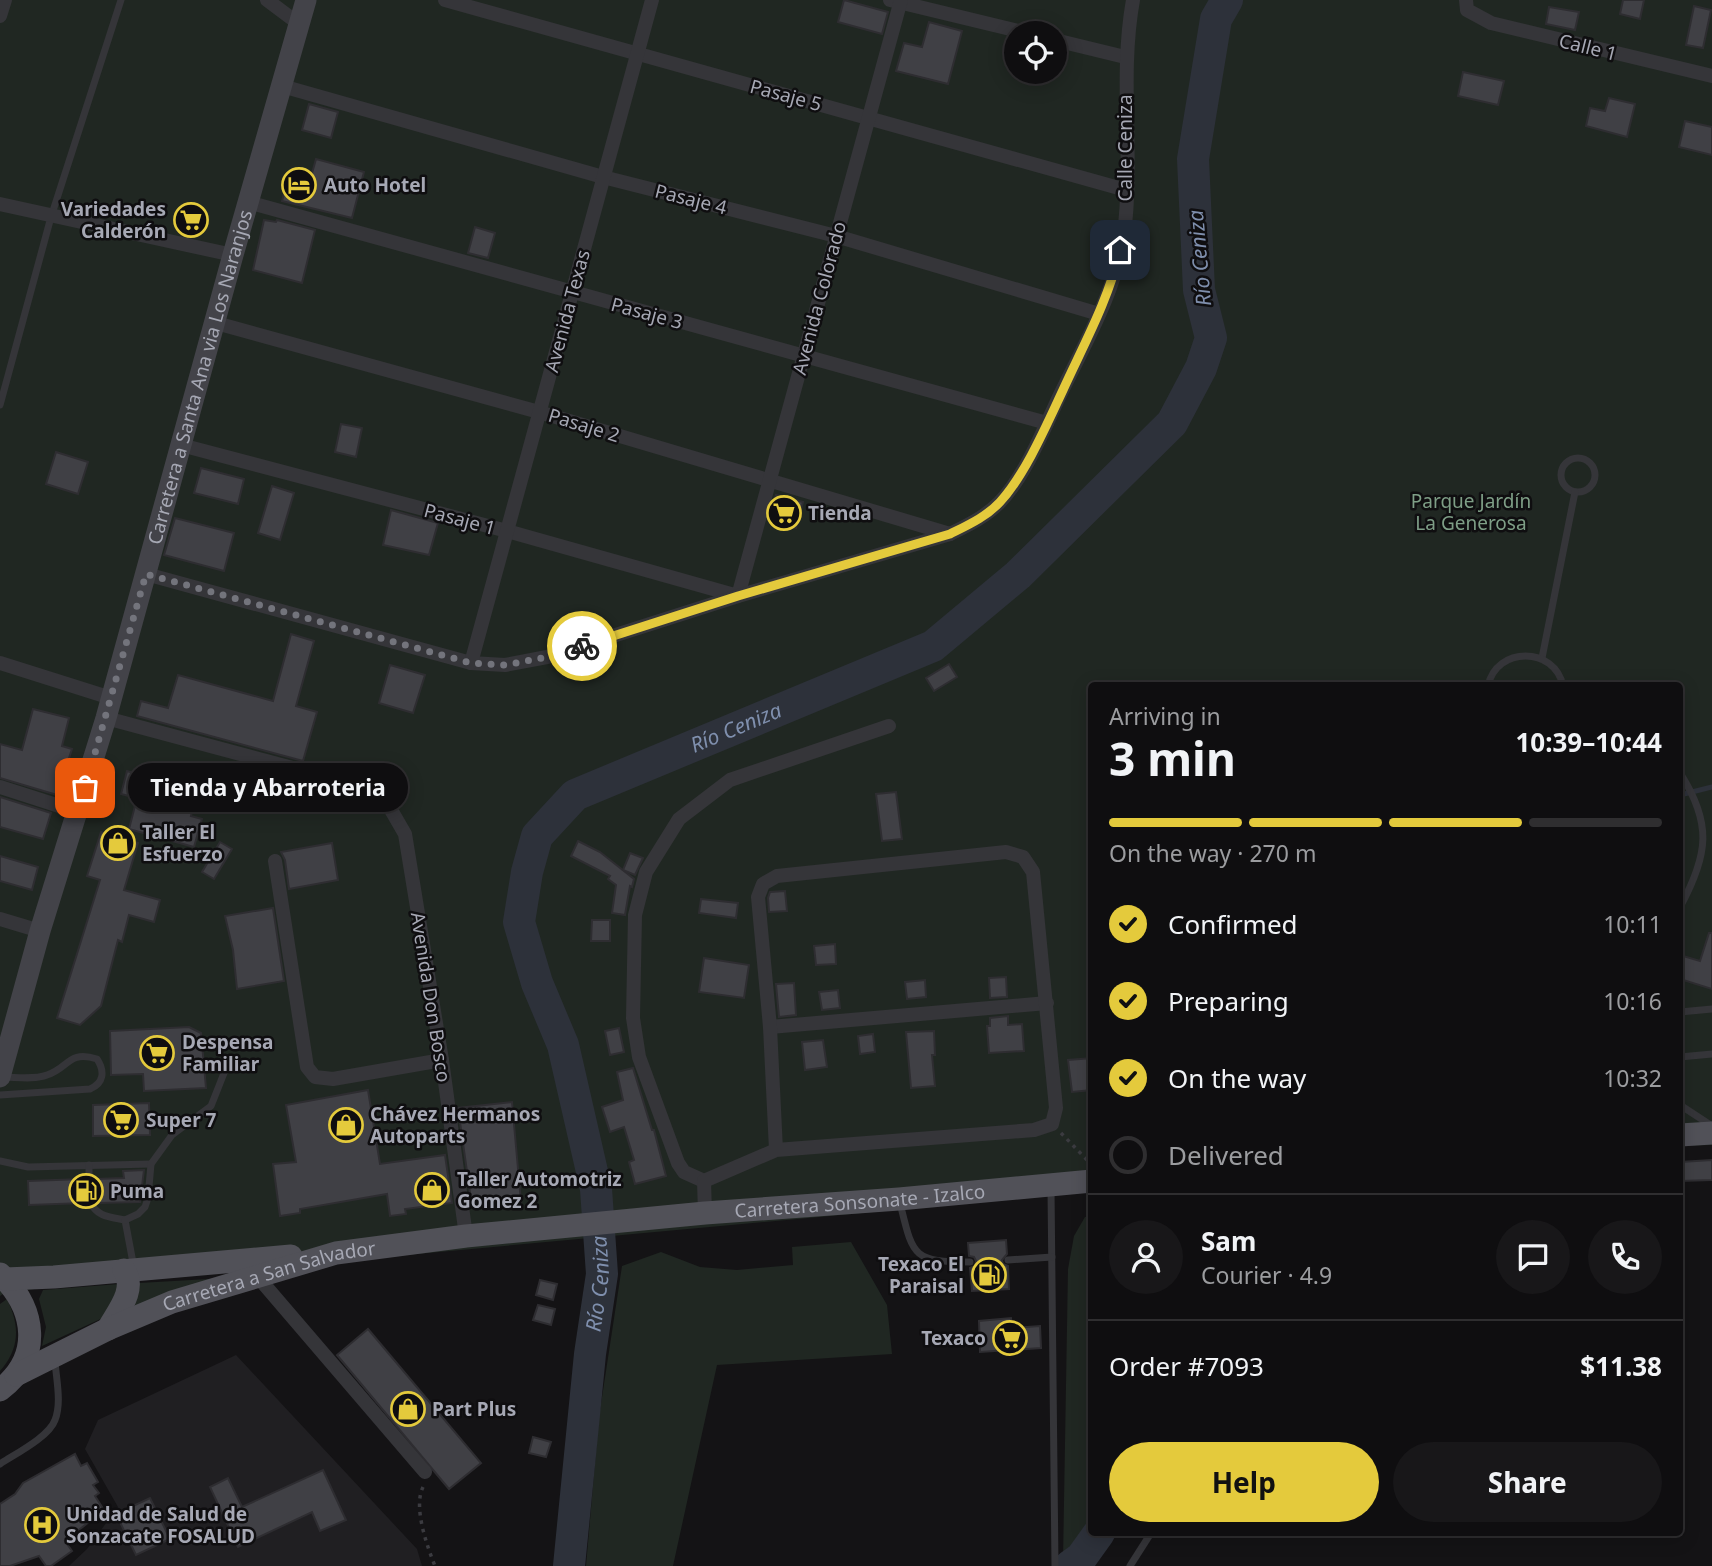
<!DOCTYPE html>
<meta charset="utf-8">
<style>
body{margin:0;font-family:"Noto Sans",sans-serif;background:#181719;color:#f1f3f6;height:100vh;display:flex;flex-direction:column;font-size:26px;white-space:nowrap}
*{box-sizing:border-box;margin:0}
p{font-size:23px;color:#9b9c9f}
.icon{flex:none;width:38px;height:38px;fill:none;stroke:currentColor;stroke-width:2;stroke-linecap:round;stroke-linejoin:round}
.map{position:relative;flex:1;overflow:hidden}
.drawer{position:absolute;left:1088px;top:682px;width:595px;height:854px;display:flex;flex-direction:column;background:#0f0e10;border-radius:7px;box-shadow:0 4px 18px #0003,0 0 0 2px #2f2e30}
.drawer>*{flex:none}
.buttons{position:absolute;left:1004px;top:21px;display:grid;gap:14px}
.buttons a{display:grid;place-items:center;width:63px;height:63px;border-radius:50%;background:#0f0e10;box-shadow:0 4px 18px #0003,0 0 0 2px #2f2e30;font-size:35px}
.pin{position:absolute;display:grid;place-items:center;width:60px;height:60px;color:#fff;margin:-30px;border-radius:14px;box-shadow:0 4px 10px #0006}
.courier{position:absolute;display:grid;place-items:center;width:70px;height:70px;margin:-35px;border:5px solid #e4ca3c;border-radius:50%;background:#fff;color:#222;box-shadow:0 2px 9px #0007}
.bubble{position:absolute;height:49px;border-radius:24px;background:#0f0e10;box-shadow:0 4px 18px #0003,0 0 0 2px #2f2e30;font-size:23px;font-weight:700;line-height:49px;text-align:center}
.summary em{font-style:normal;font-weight:700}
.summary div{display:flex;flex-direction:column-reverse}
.summary{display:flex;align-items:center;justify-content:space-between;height:119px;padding:0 21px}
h1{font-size:46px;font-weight:700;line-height:52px}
.bar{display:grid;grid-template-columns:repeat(4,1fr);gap:10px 7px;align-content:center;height:84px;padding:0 21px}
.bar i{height:9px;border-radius:5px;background:#2f2e30}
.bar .current{background:#e4ca3c}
.bar p{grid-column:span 4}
.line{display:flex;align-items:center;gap:18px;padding:0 21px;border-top:2px solid #2f2e30}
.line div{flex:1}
.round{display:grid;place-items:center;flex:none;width:74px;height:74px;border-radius:37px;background:#181719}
ol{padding:0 21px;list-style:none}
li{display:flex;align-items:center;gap:21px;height:77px}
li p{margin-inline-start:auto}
li .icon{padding:7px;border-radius:50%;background:#e4ca3c;color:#111;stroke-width:4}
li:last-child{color:#9b9c9f}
li i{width:38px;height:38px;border:4px solid #2f2e30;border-radius:50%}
.primary-button{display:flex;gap:14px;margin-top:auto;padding:14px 21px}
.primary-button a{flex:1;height:80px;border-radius:42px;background:#e4ca3c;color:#111;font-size:28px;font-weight:700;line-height:80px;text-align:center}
.primary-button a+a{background:#181719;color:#f1f3f6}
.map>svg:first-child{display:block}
.built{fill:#201f22}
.green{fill:#202722;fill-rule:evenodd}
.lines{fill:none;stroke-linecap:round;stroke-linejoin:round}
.stream{stroke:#2d313a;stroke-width:5}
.river{stroke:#2d313a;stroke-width:32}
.building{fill:#404045;stroke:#2e2d31;stroke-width:2}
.path{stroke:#3b3b40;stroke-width:3.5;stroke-dasharray:3.5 5;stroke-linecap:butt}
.lane{stroke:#353539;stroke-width:7}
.street{stroke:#353539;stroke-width:14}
.secondary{stroke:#434349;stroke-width:21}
.primary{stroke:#515158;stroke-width:23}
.done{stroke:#73747c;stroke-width:7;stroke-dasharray:0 12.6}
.route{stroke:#e4ca3c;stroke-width:9}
.labels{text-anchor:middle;stroke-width:5;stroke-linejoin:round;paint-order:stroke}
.street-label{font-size:19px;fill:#a6a8b4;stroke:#0f0e10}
.poi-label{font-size:19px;font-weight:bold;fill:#a6a8b4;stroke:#0f0e10;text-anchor:start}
.park-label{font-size:19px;fill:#7e9e86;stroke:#0f0e10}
.water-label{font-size:21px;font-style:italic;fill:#7f8fad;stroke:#0f0e10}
</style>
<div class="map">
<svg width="1712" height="1566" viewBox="0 0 1712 1566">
<rect width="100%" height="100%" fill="#141315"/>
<!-- built -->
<path class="built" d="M236 1355 417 1549 422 1566H69L87 1549 118 1507 85 1449 98 1420Z"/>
<!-- green -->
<g class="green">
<path d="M0 0H1712V1145L1680 1146V686H1092V1192L2 1292 3 1294 0 1296ZM1017 33H1055V72H1017Z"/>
<path d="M1092 1216V1525L1063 1561 1068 1269 1074 1236 1085 1217Z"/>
<path d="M851 1242 887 1305 892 1354 717 1365 673 1566H586L599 1417 622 1266 661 1252 700 1267 737 1270 793 1265 792 1247Z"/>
<path d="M226 1278 131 1308 139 1283Z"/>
<path d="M119 1284 107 1316 42 1346 46 1327 39 1299 43 1290Z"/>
<path d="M7 1299C20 1326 20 1348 0 1371V1304Z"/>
</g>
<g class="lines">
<!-- stream -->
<path class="stream" d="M1680 795 1712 787"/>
<!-- river -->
<g class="river">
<path id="s1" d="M569 1566 590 1354 602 1274 596 1189 563 1045 537 983 519 922 527 872 537 836 575 795 933 646 1018 575 1172 423 1201 368 1211 338 1199 290 1193 159 1216 19 1227 0"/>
<path d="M1070 1566 1081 1558 1099 1533"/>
</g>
</g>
<!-- building -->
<g class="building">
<path d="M844 0 888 12 882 34 838 22Z"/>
<path d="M1623 0H1644L1640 19 1620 14Z"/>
<path d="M1694 6 1711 10 1703 48 1686 45Z"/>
<path d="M1549 7 1579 12 1575 30 1546 24Z"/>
<path d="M929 22 962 31 948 84 896 71 904 43 922 47Z"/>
<path d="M1463 72 1504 81 1498 105 1458 96Z"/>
<path d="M1609 98 1635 104 1627 137 1586 126 1590 108 1605 111Z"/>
<path d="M309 104 338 112 331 138 302 130Z"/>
<path d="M1685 121 1712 127V155L1679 147Z"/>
<path d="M316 159 364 172 352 218 282 201 288 179 309 184Z"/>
<path d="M186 209 200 212 197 227 193 233 181 230Z"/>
<path d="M264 220 276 222 277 220 315 230 302 283 253 270Z"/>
<path d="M475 227 495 233 488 258 468 253Z"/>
<path d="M341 424 362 428 356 457 335 452Z"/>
<path d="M56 452 88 462 78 494 46 484Z"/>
<path d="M201 468 244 479 238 504 194 493Z"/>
<path d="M272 486 294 493 280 540 258 533Z"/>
<path d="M776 495 803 502 796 528 769 520Z"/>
<path d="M391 510 438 523 429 555 383 545Z"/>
<path d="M175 518 234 533 224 571 164 555Z"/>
<path d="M291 634 314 641 296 706 317 712 303 761 137 716 141 701 168 708 178 675 273 701Z"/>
<path d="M949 664 957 677 934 691 926 678Z"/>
<path d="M390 665 425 675 413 713 379 703Z"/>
<path d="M33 709 69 718 62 746 72 749 57 795 0 778V744L22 750Z"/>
<path d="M127 771 157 780 156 784 196 796 191 816 202 819 194 847 129 829 137 798 121 794Z"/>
<path d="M896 792 902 839 882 841 876 794Z"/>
<path d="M0 797 51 813 43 839 0 827Z"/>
<path d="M101 832 138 843 124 890 160 900 154 922 129 915 122 942 118 940 101 1006 80 1025 57 1018 100 880 87 876Z"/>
<path d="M578 841 600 852 634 879 632 887 630 886 625 915 612 913 616 885 608 879 610 876 571 856Z"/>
<path d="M220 842 232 849 214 879 202 872Z"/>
<path d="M332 843 338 880 289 889 285 860 281 852Z"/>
<path d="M630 853 643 858 635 875 623 870Z"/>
<path d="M0 856 38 867 32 890 0 881Z"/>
<path d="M785 891 787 911 769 912 768 898 770 892Z"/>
<path d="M701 899 738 903 736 918 699 913Z"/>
<path d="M273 908 284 981 237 989 233 950 225 916Z"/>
<path d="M592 920H610V941H591Z"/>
<path d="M1709 933H1712V989L1680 979V955L1700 961Z"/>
<path d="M835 944 836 964 816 965 814 946Z"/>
<path d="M704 958 749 965 744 998 699 992Z"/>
<path d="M1006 977 1007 997 990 998 989 978Z"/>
<path d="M925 980 926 997 907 999 905 982Z"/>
<path d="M794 983 796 1015 779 1017 776 984Z"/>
<path d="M838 990 840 1008 822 1010 819 992Z"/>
<path d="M1008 1016V1025L1022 1024 1024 1051 989 1053 987 1026H990V1018Z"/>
<path d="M189 1027 201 1033 206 1088 144 1091 143 1074 111 1075 110 1031Z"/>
<path d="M619 1028 624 1052 610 1055 605 1031Z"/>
<path d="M934 1031 935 1055H932L935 1086 911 1088 906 1032Z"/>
<path d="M873 1034 875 1052 860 1054 858 1036Z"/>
<path d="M823 1040 827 1067 805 1070 802 1042Z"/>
<path d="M1092 1058V1090L1072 1092 1068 1060Z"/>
<path d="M633 1068 652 1130H654L666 1176 635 1184 629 1162 634 1160 624 1127 610 1132 602 1107 623 1100 617 1072Z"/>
<path d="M368 1090 380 1164 445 1155 452 1203 405 1209 406 1214 390 1216 387 1194 300 1209V1213L280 1216 273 1164 296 1162 286 1105Z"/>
<path d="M512 1102 521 1202 472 1207 458 1108Z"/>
<path d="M149 1103 150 1135 93 1136V1105Z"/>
<path d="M1712 1160V1180L1680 1181V1162Z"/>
<path d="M144 1170 140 1202 98 1203 90 1197 85 1203 29 1205 28 1181 83 1179 85 1184 90 1185 95 1179 124 1178 123 1171Z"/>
<path d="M1006 1240 1007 1254 1002 1260 1003 1264 1008 1266 1009 1289 972 1291 970 1268 975 1266 976 1261 974 1257 969 1256 968 1243Z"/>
<path d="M540 1280 557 1284 553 1300 536 1295Z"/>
<path d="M538 1305 555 1309 551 1325 533 1320Z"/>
<path d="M1011 1318 1012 1328 1040 1326 1041 1348 980 1352 979 1321Z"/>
<path d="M368 1329 481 1463 449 1489 337 1355Z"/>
<path d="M533 1437 551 1442 546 1457 529 1453Z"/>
<path d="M75 1454 81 1466 87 1463 98 1482 93 1485 99 1493 95 1496 104 1510 65 1541 72 1551 51 1566H46L39 1556 10 1566H0V1504L15 1494 23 1483Z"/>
<path d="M323 1470 346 1520 320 1531 312 1512 238 1547 210 1487 228 1478 242 1507Z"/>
<path d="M150 1498 170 1539 136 1555 116 1514Z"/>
</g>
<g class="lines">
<!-- path -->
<g class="path">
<path d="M1061 1133 1090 1163"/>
<path d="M423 1487C413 1507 427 1546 435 1566"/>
</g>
<!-- lane -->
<g class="lane">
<path d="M0 405 51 217 121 0"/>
<circle cx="1578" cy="475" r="17"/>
<path d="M1542 658 1575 492"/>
<path d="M1488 686C1496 646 1555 646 1563 686"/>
<path d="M1680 773C1712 823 1709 854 1680 907"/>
<path d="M1680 1012 1712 1009"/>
<path d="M1680 1057 1712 1054"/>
<path d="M0 1095 90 1089C104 1083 105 1071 97 1059 68 1050 69 1068 47 1075 34 1080 16 1077 2 1077"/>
<path d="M1680 1105 1712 1126"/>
<path d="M0 1161 28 1167 151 1164"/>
<path d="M89 1165V1179"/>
<path d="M1051 1189 1055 1566"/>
<path d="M91 1203C97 1217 111 1217 125 1220L134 1268"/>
<path d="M900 1203C913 1256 912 1262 970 1262"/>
<path d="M125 1220 138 1214 145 1207 148 1198 151 1164 172 1135 211 1106 230 1058"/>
<path d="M1008 1260 1052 1257"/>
<path d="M0 1464C15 1454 49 1437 55 1420 62 1402 56 1379 55 1360"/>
<path d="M1130 1566 1151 1533"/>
</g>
<!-- street -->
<g class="street">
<path d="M267 0 299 24"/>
<path d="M445 0 1126 190"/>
<path d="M890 0 1027 33"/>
<path d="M1466 0 1467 10 1491 23 1712 76"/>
<path d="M0 16 5 0"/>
<path d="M1055 40 1125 57"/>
<path d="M282 86 603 177 836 236 1099 314"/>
<path d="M248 202 1047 423"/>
<path d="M0 204 233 255"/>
<path d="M216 323 539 412 950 534"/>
<path d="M181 445 507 531 738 596 901 0"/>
<path d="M146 574 471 663 505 665 547 657 738 596 950 534C968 525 985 517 999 503 1024 478 1044 429 1059 397 1084 345 1116 291 1124 234 1134 156 1119 77 1133 0"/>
<path d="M0 663 111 698"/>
<path d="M471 663 652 0"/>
<path d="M106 718 371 789 383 796 405 834 442 1060 466 1236"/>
<path d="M0 787 78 812"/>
<path d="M275 861 307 1067 315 1077 333 1079 442 1060"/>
<path d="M0 919 40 931"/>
<path d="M770 1027 1047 1003"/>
<path d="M704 1181 684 1172 678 1163 639 1057 633 1018 635 915 646 872 679 819 730 780 889 726"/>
<path d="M705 1213 704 1181 776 1150 1034 1130 1052 1124 1056 1108 1033 872 1023 857 1006 852 777 876 763 884 758 897 770 1027 776 1150"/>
<path d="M257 1276 425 1472"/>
</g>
<!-- secondary -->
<path class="secondary" id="s2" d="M0 1077 40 931 106 718 233 255 306 0"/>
<!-- primary -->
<g class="primary">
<path d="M1680 1135 1712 1133"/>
<path d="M0 1274C36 1309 43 1357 0 1390"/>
<path d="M5 1279 54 1277 291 1256"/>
<path d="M108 1329C118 1311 137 1289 124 1270"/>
<path id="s3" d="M16 1375 108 1329 172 1302 336 1253 466 1236 705 1213 899 1199 1092 1181"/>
</g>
</g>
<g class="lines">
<!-- done -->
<path class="done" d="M85 788 146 574 471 663 505 665 547 657 582 646"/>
<!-- route -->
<path class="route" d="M582 646 738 596 950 534C968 525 986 517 1000 502 1025 475 1047 424 1063 390 1084 344 1109 299 1120 250"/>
</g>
<!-- icons -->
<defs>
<g id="hotel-ring" transform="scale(1.75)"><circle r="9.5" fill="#0f0e10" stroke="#e4ca3c" stroke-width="1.5"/><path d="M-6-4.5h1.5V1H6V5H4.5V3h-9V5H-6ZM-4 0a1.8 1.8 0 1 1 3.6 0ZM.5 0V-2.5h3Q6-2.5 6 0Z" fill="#e4ca3c"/></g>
<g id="supermarket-ring" transform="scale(1.75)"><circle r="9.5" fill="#0f0e10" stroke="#e4ca3c" stroke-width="1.5"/><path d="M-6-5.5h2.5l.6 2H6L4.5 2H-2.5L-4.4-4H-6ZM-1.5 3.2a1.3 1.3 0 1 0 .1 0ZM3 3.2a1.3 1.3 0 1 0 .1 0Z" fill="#e4ca3c"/></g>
<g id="shop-ring" transform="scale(1.75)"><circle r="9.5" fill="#0f0e10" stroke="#e4ca3c" stroke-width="1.5"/><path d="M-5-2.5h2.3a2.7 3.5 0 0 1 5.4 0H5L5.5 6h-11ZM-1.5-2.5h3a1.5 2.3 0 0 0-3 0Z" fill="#e4ca3c"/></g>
<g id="fuel-ring" transform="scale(1.75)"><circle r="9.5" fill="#0f0e10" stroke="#e4ca3c" stroke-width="1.5"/><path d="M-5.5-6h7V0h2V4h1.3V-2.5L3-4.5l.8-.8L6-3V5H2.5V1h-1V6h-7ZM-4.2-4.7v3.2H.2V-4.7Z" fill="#e4ca3c"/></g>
<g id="hospital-ring" transform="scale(1.75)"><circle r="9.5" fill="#0f0e10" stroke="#e4ca3c" stroke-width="1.5"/><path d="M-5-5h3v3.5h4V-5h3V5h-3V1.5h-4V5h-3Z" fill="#e4ca3c"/></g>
</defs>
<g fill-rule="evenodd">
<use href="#hotel-ring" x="299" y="185"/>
<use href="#supermarket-ring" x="191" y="220"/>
<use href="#supermarket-ring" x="784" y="513"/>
<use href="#shop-ring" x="118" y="843"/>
<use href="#supermarket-ring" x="157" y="1053"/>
<use href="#supermarket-ring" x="121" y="1120"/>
<use href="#shop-ring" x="346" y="1125"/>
<use href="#shop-ring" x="432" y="1190"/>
<use href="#fuel-ring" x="86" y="1191"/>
<use href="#fuel-ring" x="989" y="1275"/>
<use href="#supermarket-ring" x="1010" y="1338"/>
<use href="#shop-ring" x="408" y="1409"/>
<use href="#hospital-ring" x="42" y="1525"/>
</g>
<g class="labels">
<!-- street labels -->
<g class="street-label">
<text transform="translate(1588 47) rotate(14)" y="7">Calle 1</text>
<text transform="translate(786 95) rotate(15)" y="7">Pasaje 5</text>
<text transform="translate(1125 148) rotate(-90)" y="7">Calle Ceniza</text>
<text transform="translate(691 199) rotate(14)" y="7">Pasaje 4</text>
<text transform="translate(819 298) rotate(-75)" y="7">Avenida Colorado</text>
<text transform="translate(567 311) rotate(-75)" y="7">Avenida Texas</text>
<text transform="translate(647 313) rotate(15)" y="7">Pasaje 3</text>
<text dy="7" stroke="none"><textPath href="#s2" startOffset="728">Carretera a Santa Ana via Los Naranjos</textPath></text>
<text transform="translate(584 425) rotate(17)" y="7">Pasaje 2</text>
<text transform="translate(460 519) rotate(15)" y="7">Pasaje 1</text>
<text transform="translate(431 997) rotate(81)" y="7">Avenida Don Bosco</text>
<text dy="7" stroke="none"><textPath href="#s3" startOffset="870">Carretera Sonsonate - Izalco</textPath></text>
<text dy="7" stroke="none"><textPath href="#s3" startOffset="273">Carretera a San Salvador</textPath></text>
</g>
<!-- poi labels -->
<g class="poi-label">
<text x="324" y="192">Auto Hotel</text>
<text x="166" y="216" text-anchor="end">Variedades<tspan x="166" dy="22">Calderón</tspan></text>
<text x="808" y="520">Tienda</text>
<text x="142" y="839">Taller El<tspan x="142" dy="22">Esfuerzo</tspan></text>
<text x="182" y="1049">Despensa<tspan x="182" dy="22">Familiar</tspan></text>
<text x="370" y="1121">Chávez Hermanos<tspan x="370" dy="22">Autoparts</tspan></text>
<text x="146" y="1127">Super 7</text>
<text x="457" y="1186">Taller Automotriz<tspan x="457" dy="22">Gomez 2</tspan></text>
<text x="110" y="1198">Puma</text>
<text x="964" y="1271" text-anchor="end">Texaco El<tspan x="964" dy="22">Paraisal</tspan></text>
<text x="986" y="1345" text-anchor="end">Texaco</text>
<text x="432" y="1416">Part Plus</text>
<text x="66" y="1521">Unidad de Salud de<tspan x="66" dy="22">Sonzacate FOSALUD</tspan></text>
</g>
<!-- park labels -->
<g class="park-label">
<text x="1471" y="508">Parque Jardín<tspan x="1471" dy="22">La Generosa</tspan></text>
</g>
<!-- water labels -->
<g class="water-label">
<text transform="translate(1200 258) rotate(-95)" y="7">Río Ceniza</text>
<text dy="7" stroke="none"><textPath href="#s1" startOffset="976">Río Ceniza</textPath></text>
<text dy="7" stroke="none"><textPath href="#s1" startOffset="284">Río Ceniza</textPath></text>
</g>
</g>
</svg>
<div class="buttons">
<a><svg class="icon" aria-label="locate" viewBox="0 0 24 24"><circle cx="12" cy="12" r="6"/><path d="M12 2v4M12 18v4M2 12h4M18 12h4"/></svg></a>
</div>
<div class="pin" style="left:85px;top:788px;background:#ea580c"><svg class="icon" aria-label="bag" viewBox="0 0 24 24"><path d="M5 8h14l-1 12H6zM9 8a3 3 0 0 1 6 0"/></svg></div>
<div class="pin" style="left:1120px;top:250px;background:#1f2937"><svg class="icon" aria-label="home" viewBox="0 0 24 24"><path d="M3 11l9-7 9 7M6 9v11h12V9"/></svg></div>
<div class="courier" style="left:582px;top:646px"><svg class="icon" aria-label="bike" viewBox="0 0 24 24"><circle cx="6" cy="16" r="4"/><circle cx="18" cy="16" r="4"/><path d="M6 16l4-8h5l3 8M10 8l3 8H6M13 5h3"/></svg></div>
<div class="bubble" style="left:128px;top:763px;width:280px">Tienda y Abarroteria</div>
<section class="drawer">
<div class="summary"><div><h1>3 min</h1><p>Arriving in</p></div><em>10:39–10:44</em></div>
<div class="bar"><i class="current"></i><i class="current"></i><i class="current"></i><i></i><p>On the way · 270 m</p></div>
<ol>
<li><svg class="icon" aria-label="check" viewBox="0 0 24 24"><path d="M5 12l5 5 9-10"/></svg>Confirmed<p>10:11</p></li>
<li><svg class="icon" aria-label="check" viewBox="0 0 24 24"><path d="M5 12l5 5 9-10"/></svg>Preparing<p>10:16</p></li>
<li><svg class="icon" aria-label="check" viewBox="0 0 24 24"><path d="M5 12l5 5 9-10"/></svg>On the way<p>10:32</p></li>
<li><i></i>Delivered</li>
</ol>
<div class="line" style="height:126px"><a class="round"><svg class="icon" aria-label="person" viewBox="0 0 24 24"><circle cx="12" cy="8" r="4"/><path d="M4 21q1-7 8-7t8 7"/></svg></a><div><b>Sam</b><p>Courier · 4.9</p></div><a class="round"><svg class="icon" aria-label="chat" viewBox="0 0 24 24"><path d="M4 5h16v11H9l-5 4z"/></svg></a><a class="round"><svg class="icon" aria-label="phone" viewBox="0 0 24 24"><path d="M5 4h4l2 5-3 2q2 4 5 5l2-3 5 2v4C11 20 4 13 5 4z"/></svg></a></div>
<div class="line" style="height:91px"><div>Order #7093</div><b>$11.38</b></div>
<div class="primary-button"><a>Help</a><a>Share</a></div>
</section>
</div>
